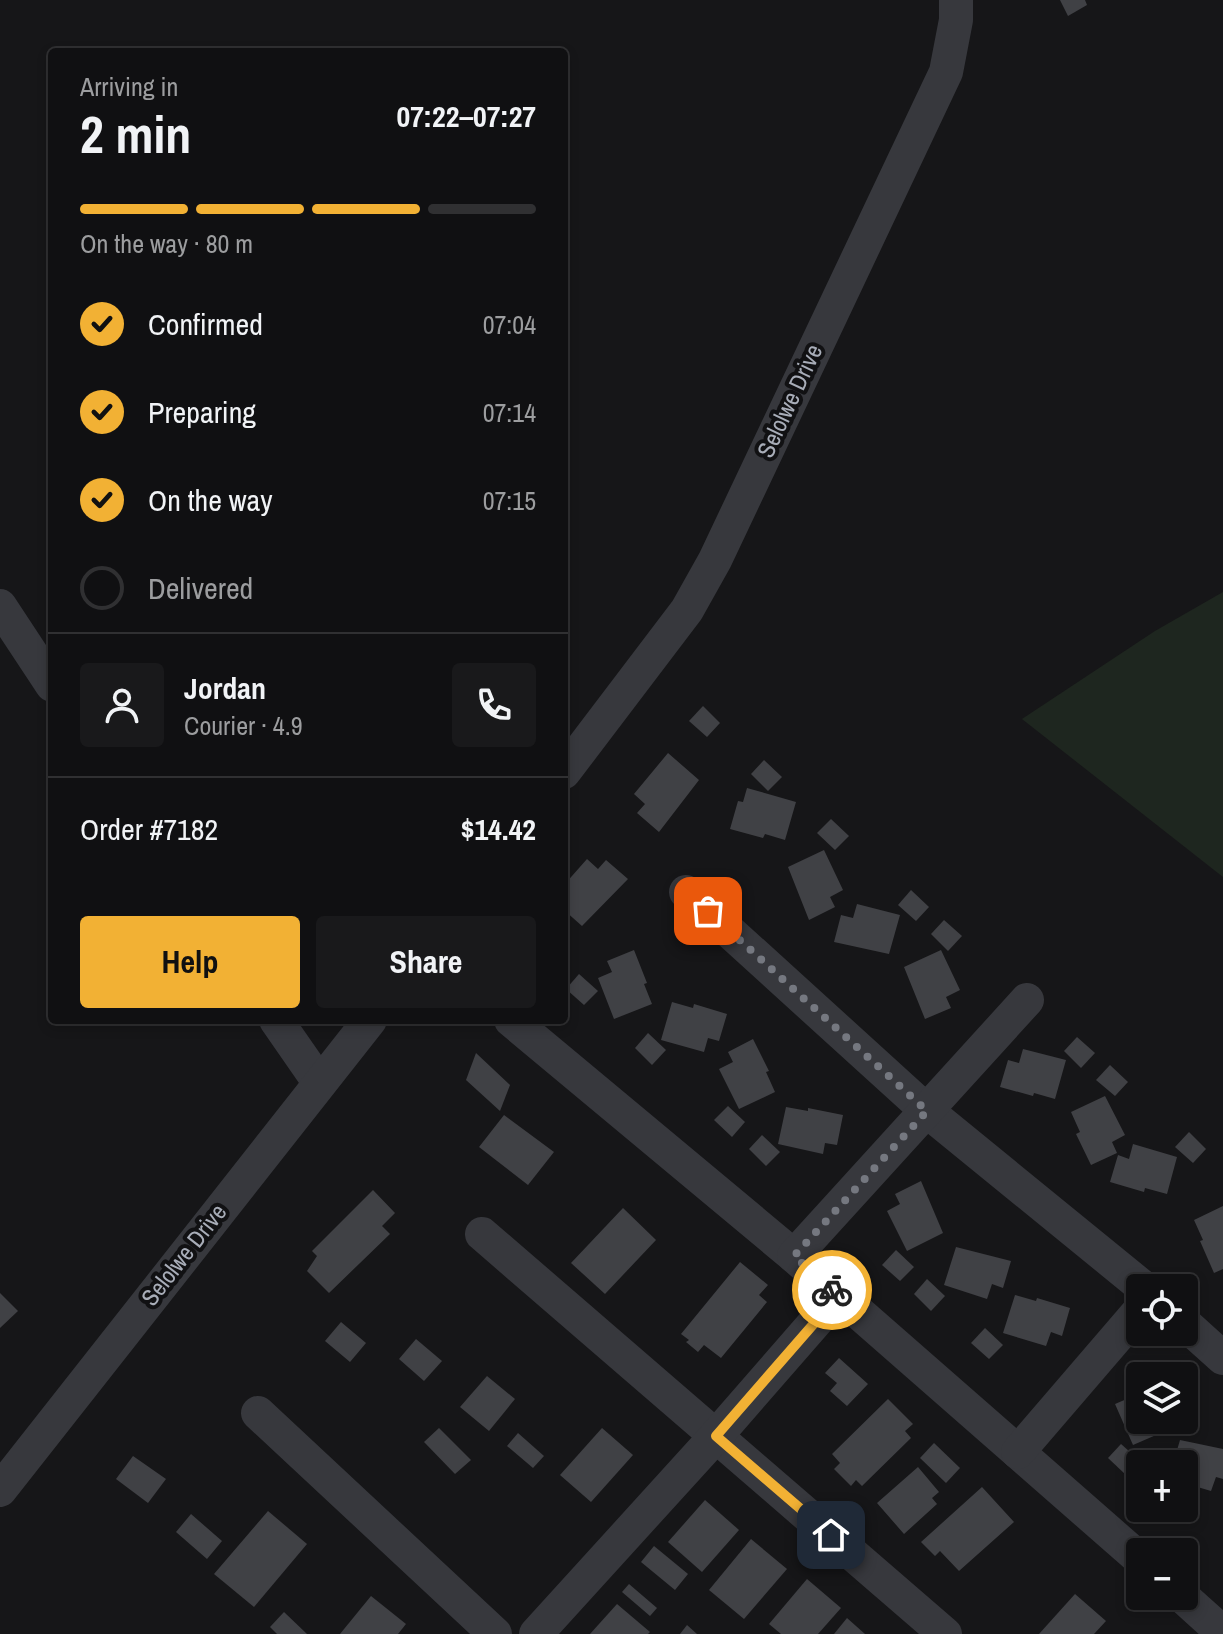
<!DOCTYPE html>
<meta charset="utf-8">
<style>
body{margin:0;font-family:"Archivo Narrow",sans-serif;background:#19191b;color:#f1f3f6;height:100vh;display:flex;flex-direction:column;font-size:30px;white-space:nowrap}
*{box-sizing:border-box;margin:0}
p{font-size:26px;color:#9c9d9f}
.icon{flex:none;width:44px;height:44px;fill:none;stroke:currentColor;stroke-width:2;stroke-linecap:round;stroke-linejoin:round}
.map{position:relative;flex:1;overflow:hidden}
.details{position:absolute;left:48px;top:48px;width:520px;height:976px;display:flex;flex-direction:column;background:#101012;border-radius:8px;box-shadow:0 4px 12px #0003,0 0 0 2px #303032}
.details>*{flex:none}
.fabs{position:absolute;left:1126px;top:1274px;display:grid;gap:16px}
.fabs a{display:grid;place-items:center;width:72px;height:72px;border-radius:8px;background:#101012;box-shadow:0 4px 12px #0003,0 0 0 2px #303032;font-size:40px}
.pin{position:absolute;display:grid;place-items:center;width:68px;height:68px;color:#fff;margin:-34px;border-radius:16px;box-shadow:0 4px 12px #0006}
.courier{position:absolute;display:grid;place-items:center;width:80px;height:80px;margin:-40px;border:6px solid #f2b134;border-radius:50%;background:#fff;color:#222;box-shadow:0 2px 10px #0007}
.head em{font-style:normal;font-weight:700}
.head div{display:flex;flex-direction:column-reverse}
.head{display:flex;align-items:center;justify-content:space-between;height:136px;padding:0 32px}
h1{font-size:52px;font-weight:700;line-height:60px}
.bar{display:grid;grid-template-columns:repeat(4,1fr);gap:12px 8px;align-content:center;height:96px;padding:0 32px}
.bar i{height:10px;border-radius:6px;background:#303032}
.bar .current{background:#f2b134}
.bar p{grid-column:span 4}
.line{display:flex;align-items:center;gap:20px;padding:0 32px;border-top:2px solid #303032}
.line div{flex:1}
.round{display:grid;place-items:center;flex:none;width:84px;height:84px;border-radius:8px;background:#19191b}
ol{padding:0 32px;list-style:none}
li{display:flex;align-items:center;gap:24px;height:88px}
li p{margin-inline-start:auto}
li .icon{padding:8px;border-radius:50%;background:#f2b134;color:#111;stroke-width:4}
li:last-child{color:#9c9d9f}
li i{width:44px;height:44px;border:4px solid #303032;border-radius:50%}
.action{display:flex;gap:16px;margin-top:auto;padding:16px 32px}
.action a{flex:1;height:92px;border-radius:8px;background:#f2b134;color:#111;font-size:32px;font-weight:700;line-height:92px;text-align:center}
.action a+a{background:#19191b;color:#f1f3f6}
.map>svg:first-child{display:block}
.green{fill:#1e261f}
.building{fill:#404145}
.lines{fill:none;stroke-linecap:round;stroke-linejoin:round}
.minor{stroke:#37383d;stroke-width:34}
.done{stroke:#757880;stroke-width:8;stroke-dasharray:0 14.4}
.route{stroke:#f2b134;stroke-width:10}
.labels{text-anchor:middle;stroke-width:8;stroke-linejoin:round;paint-order:stroke}
.street-label{font-size:24px;fill:#a8adb8;stroke:#111113}
</style>
<div class="map">
<svg width="1223" height="1634" viewBox="0 0 1223 1634">
<rect width="100%" height="100%" fill="#161618"/>
<!-- green -->
<path class="green" d="M1223 592V877L1022 719 1155 631Z"/>
<!-- building -->
<g class="building">
<path d="M1060 0H1085L1087 5 1068 16Z"/>
<path d="M703 706 720 723 707 737 689 721Z"/>
<path d="M668 753 699 780 659 832 637 813 645 804 634 794Z"/>
<path d="M764 760 782 777 768 791 751 774Z"/>
<path d="M747 788 796 802 785 840 765 834 763 838 730 829 738 801 743 802Z"/>
<path d="M831 819 849 836 835 850 817 833Z"/>
<path d="M824 850 843 890 830 897 835 907 809 920 788 867Z"/>
<path d="M587 859 598 869 606 860 628 879 582 926 564 910V885Z"/>
<path d="M911 890 929 907 916 921 898 905Z"/>
<path d="M857 904 900 915 889 954 834 942 841 915 853 918Z"/>
<path d="M944 920 962 936 948 951 931 934Z"/>
<path d="M634 950 647 983 644 984 652 1004 614 1019 598 978 612 972 607 961Z"/>
<path d="M941 950 960 990 946 997 951 1008 925 1019 904 967Z"/>
<path d="M579 974 598 991 584 1005 566 989Z"/>
<path d="M672 1002 693 1008 694 1004 727 1014 719 1041 708 1038 704 1052 661 1040Z"/>
<path d="M648 1033 666 1050 652 1065 635 1048Z"/>
<path d="M1077 1037 1095 1053 1081 1068 1064 1051Z"/>
<path d="M753 1039 769 1071 766 1072 775 1092 739 1109 719 1069 733 1062 728 1052Z"/>
<path d="M1023 1049 1066 1060 1055 1099 1034 1093 1033 1096 1000 1087 1008 1060 1019 1063Z"/>
<path d="M476 1053 510 1085 500 1111 466 1080Z"/>
<path d="M1110 1065 1128 1082 1115 1096 1096 1080Z"/>
<path d="M1105 1096 1125 1135 1112 1142 1117 1153 1091 1165 1076 1134 1080 1132 1071 1112Z"/>
<path d="M728 1106 745 1122 732 1137 714 1120Z"/>
<path d="M786 1107 808 1111V1108L843 1115 837 1145 825 1143 823 1154 778 1144Z"/>
<path d="M504 1115 554 1152 528 1185 479 1147Z"/>
<path d="M1189 1132 1206 1149 1193 1163 1175 1147Z"/>
<path d="M762 1135 780 1152 766 1166 749 1149Z"/>
<path d="M1133 1144 1177 1157 1167 1194 1145 1188 1144 1192 1110 1182 1118 1155 1129 1159Z"/>
<path d="M921 1181 943 1233 907 1251 887 1211 900 1204 895 1194Z"/>
<path d="M373 1190 395 1213 382 1226 390 1234 329 1293 307 1271 317 1256 312 1251Z"/>
<path d="M1223 1206V1269L1214 1273 1200 1241 1203 1240 1194 1220Z"/>
<path d="M623 1208 656 1240 605 1294 571 1263Z"/>
<path d="M956 1247 1011 1261 1003 1288 992 1284 987 1299 944 1285Z"/>
<path d="M896 1250 914 1267 900 1281 882 1265Z"/>
<path d="M740 1262 768 1285 759 1295 767 1302 721 1358 704 1345 698 1352 686 1342 689 1340 681 1334Z"/>
<path d="M927 1279 945 1296 931 1311 914 1294Z"/>
<path d="M0 1293 18 1311 0 1328Z"/>
<path d="M1015 1295 1036 1301 1037 1298 1070 1308 1062 1336 1051 1332 1046 1346 1003 1333Z"/>
<path d="M341 1322 366 1343 350 1362 325 1341Z"/>
<path d="M985 1328 1003 1345 989 1359 971 1343Z"/>
<path d="M416 1339 442 1361 424 1381 399 1359Z"/>
<path d="M839 1358 868 1384 847 1406 830 1391 837 1383 825 1373Z"/>
<path d="M487 1376 515 1399 489 1431 460 1407Z"/>
<path d="M1140 1380V1420H1166L1170 1429 1133 1445 1115 1404 1129 1398 1124 1387Z"/>
<path d="M888 1399 913 1424 905 1431 911 1438 862 1486 856 1480 851 1486 834 1469 840 1463 832 1454Z"/>
<path d="M439 1428 471 1460 455 1474 424 1442Z"/>
<path d="M602 1428 633 1455 591 1502 560 1475Z"/>
<path d="M518 1433 544 1456 533 1468 507 1446Z"/>
<path d="M1180 1440 1223 1449V1479L1216 1477 1211 1491 1184 1483V1464H1173Z"/>
<path d="M934 1443 960 1468 946 1483 920 1458Z"/>
<path d="M1121 1444 1139 1460 1126 1475 1108 1458Z"/>
<path d="M133 1456 166 1479 148 1503 116 1479Z"/>
<path d="M918 1467 939 1492 932 1498 937 1504 904 1534 877 1503Z"/>
<path d="M982 1487 1014 1522 959 1571 940 1551 935 1556 921 1542Z"/>
<path d="M705 1500 739 1530 702 1572 668 1542Z"/>
<path d="M268 1511 307 1544 254 1607 214 1574Z"/>
<path d="M191 1514 222 1541 207 1559 176 1532Z"/>
<path d="M751 1539 787 1569 744 1619 709 1590Z"/>
<path d="M654 1546 688 1574 675 1590 641 1562Z"/>
<path d="M807 1579 841 1608 818 1634H781L769 1624Z"/>
<path d="M629 1584 657 1608 650 1616 622 1592Z"/>
<path d="M1075 1594 1106 1621 1094 1634H1039Z"/>
<path d="M371 1596 406 1624 398 1634H340Z"/>
<path d="M617 1604 650 1632 648 1634H590Z"/>
<path d="M284 1612 307 1634H277L270 1627Z"/>
<path d="M847 1618 865 1634H834Z"/>
<path d="M687 1625 697 1634H680Z"/>
</g>
<g class="lines">
<!-- minor -->
<g class="minor">
<path d="M0 606 52 685"/>
<path d="M564 772 687 610 715 560 946 72 956 20V0"/>
<path d="M686 892 927 1111 1144 1288"/>
<path d="M276 1020 319 1082"/>
<path d="M511 1020 794 1256 1140 1559"/>
<path d="M482 1234 945 1634"/>
<path d="M794 1256 1027 1000"/>
<path d="M1184 1323 1223 1358"/>
<path d="M258 1413 495 1634"/>
<path d="M1018 1452 1140 1310"/>
<path d="M0 1490 370 1020"/>
<path d="M1182 1596 1223 1633"/>
<path d="M536 1634 716 1436 838 1296"/>
</g>
</g>
<g class="lines">
<!-- done -->
<path class="done" d="M708 911 927 1111 794 1256 832 1290"/>
<!-- route -->
<path class="route" d="M831 1535 716 1436 838 1296 832 1290"/>
</g>
<g class="labels">
<!-- street labels -->
<g class="street-label">
<text transform="translate(790 401) rotate(-65)" y="8">Selolwe Drive</text>
<text transform="translate(184 1255) rotate(-52)" y="8">Selolwe Drive</text>
</g>
</g>
</svg>
<div class="fabs">
<a><svg class="icon" aria-label="locate" viewBox="0 0 24 24"><circle cx="12" cy="12" r="6"/><path d="M12 2v4M12 18v4M2 12h4M18 12h4"/></svg></a>
<a><svg class="icon" aria-label="layers" viewBox="0 0 24 24"><path d="M12 4l9 5-9 5-9-5zM3 14l9 5 9-5"/></svg></a>
<a>+</a>
<a>−</a>
</div>
<div class="pin" style="left:708px;top:911px;background:#ea580c"><svg class="icon" aria-label="bag" viewBox="0 0 24 24"><path d="M5 8h14l-1 12H6zM9 8a3 3 0 0 1 6 0"/></svg></div>
<div class="pin" style="left:831px;top:1535px;background:#1f2937"><svg class="icon" aria-label="home" viewBox="0 0 24 24"><path d="M3 11l9-7 9 7M6 9v11h12V9"/></svg></div>
<div class="courier" style="left:832px;top:1290px"><svg class="icon" aria-label="bike" viewBox="0 0 24 24"><circle cx="6" cy="16" r="4"/><circle cx="18" cy="16" r="4"/><path d="M6 16l4-8h5l3 8M10 8l3 8H6M13 5h3"/></svg></div>
<section class="details">
<div class="head"><div><h1>2 min</h1><p>Arriving in</p></div><em>07:22–07:27</em></div>
<div class="bar"><i class="current"></i><i class="current"></i><i class="current"></i><i></i><p>On the way · 80 m</p></div>
<ol>
<li><svg class="icon" aria-label="check" viewBox="0 0 24 24"><path d="M5 12l5 5 9-10"/></svg>Confirmed<p>07:04</p></li>
<li><svg class="icon" aria-label="check" viewBox="0 0 24 24"><path d="M5 12l5 5 9-10"/></svg>Preparing<p>07:14</p></li>
<li><svg class="icon" aria-label="check" viewBox="0 0 24 24"><path d="M5 12l5 5 9-10"/></svg>On the way<p>07:15</p></li>
<li><i></i>Delivered</li>
</ol>
<div class="line" style="height:144px"><a class="round"><svg class="icon" aria-label="person" viewBox="0 0 24 24"><circle cx="12" cy="8" r="4"/><path d="M4 21q1-7 8-7t8 7"/></svg></a><div><b>Jordan</b><p>Courier · 4.9</p></div><a class="round"><svg class="icon" aria-label="phone" viewBox="0 0 24 24"><path d="M5 4h4l2 5-3 2q2 4 5 5l2-3 5 2v4C11 20 4 13 5 4z"/></svg></a></div>
<div class="line" style="height:104px"><div>Order #7182</div><b>$14.42</b></div>
<div class="action"><a>Help</a><a>Share</a></div>
</section>
</div>
